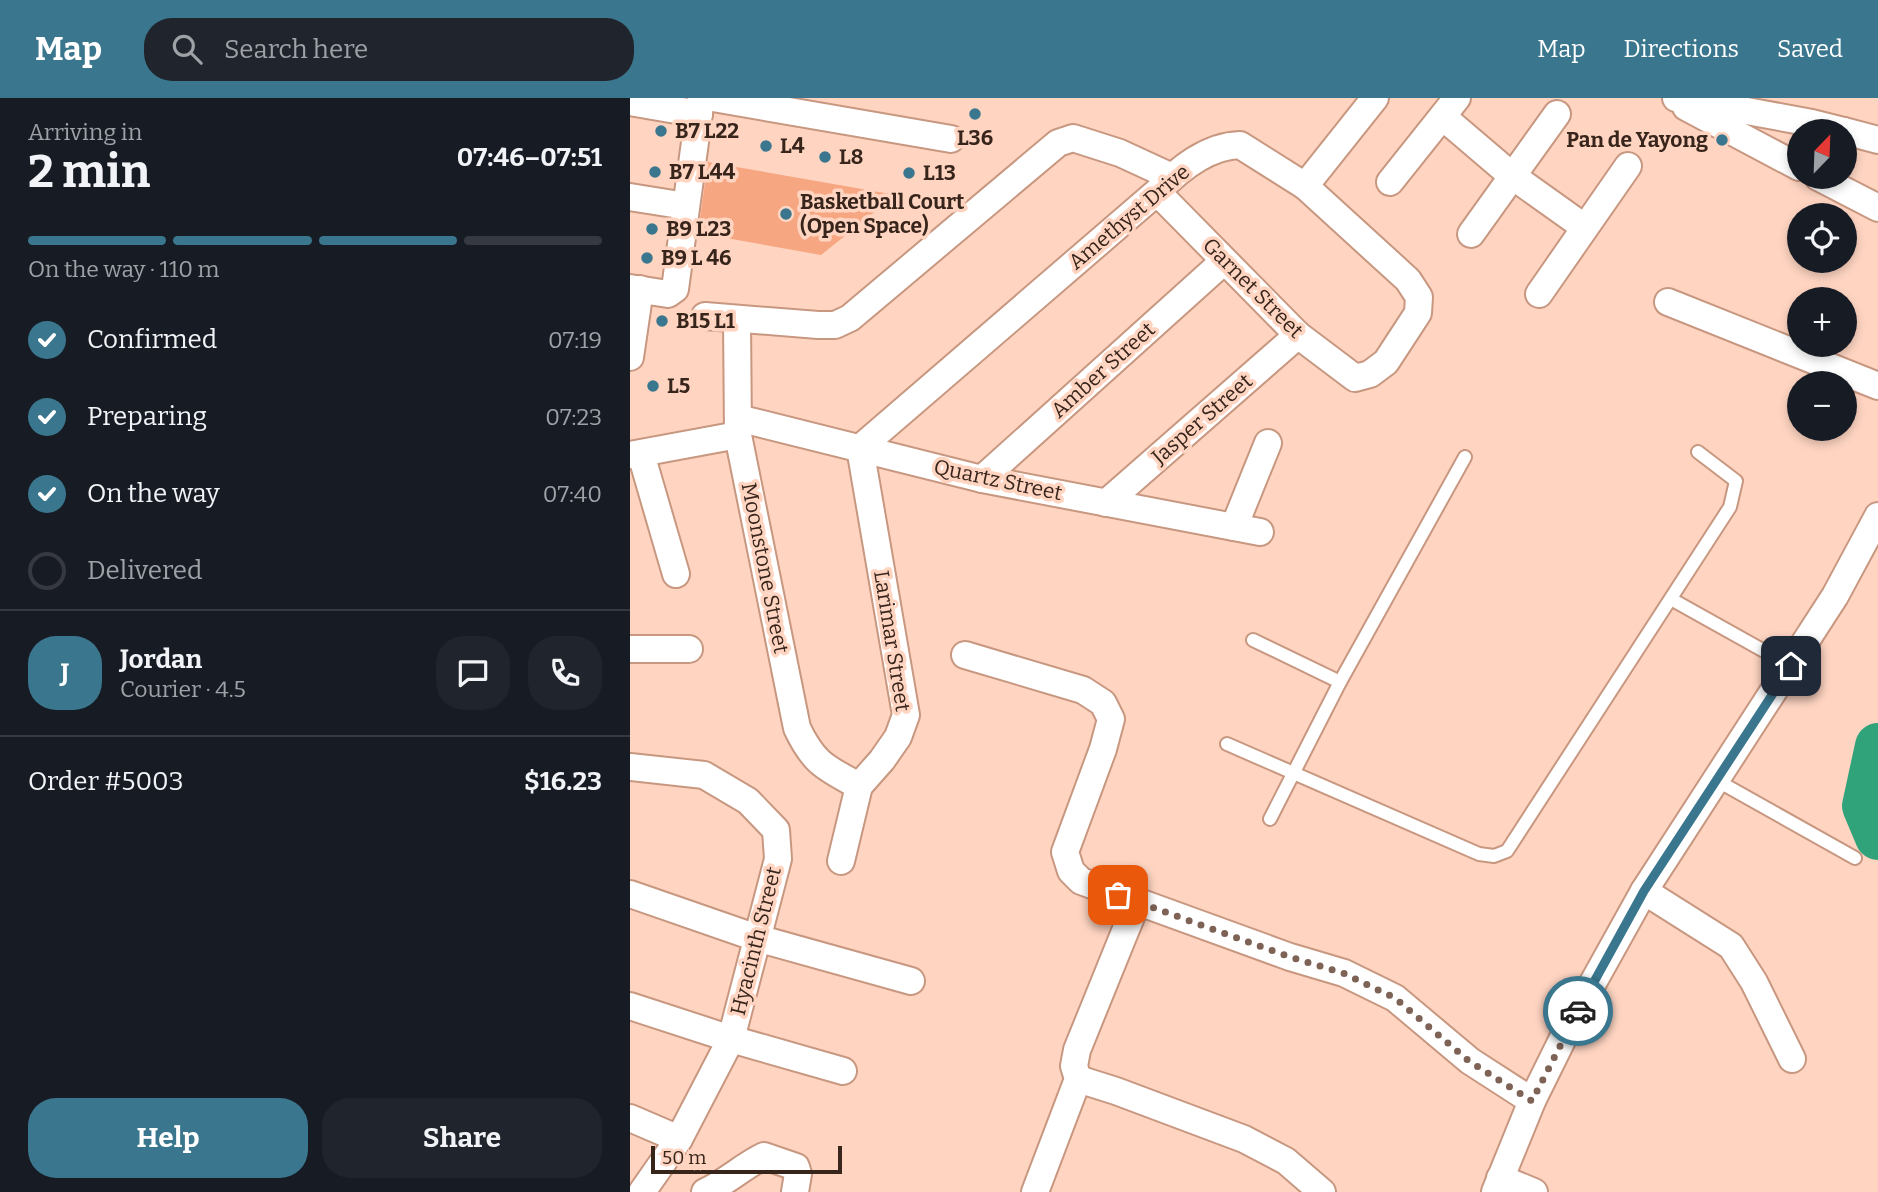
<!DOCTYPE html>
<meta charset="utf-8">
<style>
body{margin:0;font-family:Bitter,serif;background:#20242c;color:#f1f3f6;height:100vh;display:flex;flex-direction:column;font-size:26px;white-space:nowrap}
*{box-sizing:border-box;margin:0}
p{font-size:23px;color:#9ea1a6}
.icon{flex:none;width:38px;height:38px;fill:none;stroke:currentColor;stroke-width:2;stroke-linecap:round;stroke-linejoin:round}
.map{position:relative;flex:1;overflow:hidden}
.side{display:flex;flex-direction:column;background:#171b24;width:630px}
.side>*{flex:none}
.needle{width:46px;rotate:23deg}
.tools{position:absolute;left:1157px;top:21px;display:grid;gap:14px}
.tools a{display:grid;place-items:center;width:70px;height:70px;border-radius:50%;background:#171b24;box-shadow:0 4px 10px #0003;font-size:35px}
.scale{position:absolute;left:21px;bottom:18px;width:191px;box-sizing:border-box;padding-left:7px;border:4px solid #37241b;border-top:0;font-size:19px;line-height:24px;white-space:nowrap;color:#37241b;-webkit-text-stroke:5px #ffd5c2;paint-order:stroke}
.pin{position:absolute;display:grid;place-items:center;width:60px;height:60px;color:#fff;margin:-30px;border-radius:14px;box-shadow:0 4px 10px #0006}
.courier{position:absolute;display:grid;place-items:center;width:70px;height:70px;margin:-35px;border:5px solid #3a778e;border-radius:50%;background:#fff;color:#222;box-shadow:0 2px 9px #0007}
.overview em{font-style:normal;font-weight:700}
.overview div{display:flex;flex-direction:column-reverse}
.overview{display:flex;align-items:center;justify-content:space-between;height:119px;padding:0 28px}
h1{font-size:46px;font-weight:700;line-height:52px}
.bar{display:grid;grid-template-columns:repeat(4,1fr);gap:10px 7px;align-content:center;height:84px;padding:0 28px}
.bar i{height:9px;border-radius:5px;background:#363941}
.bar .selected{background:#3a778e}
.bar p{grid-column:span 4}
.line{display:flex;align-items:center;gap:18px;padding:0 28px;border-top:2px solid #363941}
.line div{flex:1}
.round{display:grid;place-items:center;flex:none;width:74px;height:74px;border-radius:28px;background:#20242c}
ol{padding:0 28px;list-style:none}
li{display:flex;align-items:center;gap:21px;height:77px}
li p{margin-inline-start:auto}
li .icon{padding:7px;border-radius:50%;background:#3a778e;color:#fff;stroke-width:4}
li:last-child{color:#9ea1a6}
li i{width:38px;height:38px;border:4px solid #363941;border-radius:50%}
.cta{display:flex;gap:14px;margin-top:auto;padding:14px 28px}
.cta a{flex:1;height:80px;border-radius:28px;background:#3a778e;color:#fff;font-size:28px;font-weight:700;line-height:80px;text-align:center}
.cta a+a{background:#20242c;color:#f1f3f6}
header{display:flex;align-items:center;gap:42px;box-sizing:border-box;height:98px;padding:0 35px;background:#3a778e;color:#fff}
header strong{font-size:33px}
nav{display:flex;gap:38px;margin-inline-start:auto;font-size:24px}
.search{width:490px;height:63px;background:#20242c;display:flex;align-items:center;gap:18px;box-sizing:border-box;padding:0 24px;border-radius:28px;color:#9ea1a6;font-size:26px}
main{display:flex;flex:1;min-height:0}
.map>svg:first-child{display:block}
.green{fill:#f6a681}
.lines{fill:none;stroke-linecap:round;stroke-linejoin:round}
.river{stroke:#31a37b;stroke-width:46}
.service-casing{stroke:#c89780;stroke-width:16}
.minor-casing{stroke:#c89780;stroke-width:30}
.service{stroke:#fff;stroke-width:12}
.minor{stroke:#fff;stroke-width:26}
.done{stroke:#7d6255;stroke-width:7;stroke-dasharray:0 12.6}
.route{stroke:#3a778e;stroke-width:9}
.poi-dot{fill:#3a778e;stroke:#ffd5c2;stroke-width:2.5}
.labels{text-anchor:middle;stroke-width:7;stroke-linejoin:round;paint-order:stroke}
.poi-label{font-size:21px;font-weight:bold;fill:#37241b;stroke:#ffd5c2;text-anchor:start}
.street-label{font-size:21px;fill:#37241b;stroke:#ffd5c2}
</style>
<header>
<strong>Map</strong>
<div class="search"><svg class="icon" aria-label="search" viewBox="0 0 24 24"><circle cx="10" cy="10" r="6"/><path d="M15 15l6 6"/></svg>Search here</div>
<nav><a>Map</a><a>Directions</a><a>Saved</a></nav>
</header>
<main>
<section class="side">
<div class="overview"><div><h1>2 min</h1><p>Arriving in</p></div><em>07:46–07:51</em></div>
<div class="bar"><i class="selected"></i><i class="selected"></i><i class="selected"></i><i></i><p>On the way · 110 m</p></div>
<ol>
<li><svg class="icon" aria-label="check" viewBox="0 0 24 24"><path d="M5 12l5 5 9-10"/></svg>Confirmed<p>07:19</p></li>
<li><svg class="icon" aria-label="check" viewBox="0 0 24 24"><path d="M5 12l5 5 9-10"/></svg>Preparing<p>07:23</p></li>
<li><svg class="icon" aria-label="check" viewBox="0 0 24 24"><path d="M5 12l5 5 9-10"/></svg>On the way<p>07:40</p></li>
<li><i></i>Delivered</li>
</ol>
<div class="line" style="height:126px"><b class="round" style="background:#3a778e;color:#fff">J</b><div><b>Jordan</b><p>Courier · 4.5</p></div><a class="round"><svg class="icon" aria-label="chat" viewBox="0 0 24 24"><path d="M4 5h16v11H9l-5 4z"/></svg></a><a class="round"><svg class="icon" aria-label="phone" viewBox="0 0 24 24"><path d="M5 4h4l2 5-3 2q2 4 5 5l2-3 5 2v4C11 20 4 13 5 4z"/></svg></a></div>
<div class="line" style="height:91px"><div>Order #5003</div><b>$16.23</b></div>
<div class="cta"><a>Help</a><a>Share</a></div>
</section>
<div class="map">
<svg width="1248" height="1094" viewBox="0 0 1248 1094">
<rect width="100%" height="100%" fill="#ffd5c2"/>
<!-- green -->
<path class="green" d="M78 64 266 97 191 157 68 135Z"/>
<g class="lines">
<!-- river -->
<path class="river" d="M1248 648 1235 708 1248 739"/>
<!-- service casing -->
<g class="service-casing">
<g id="service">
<path d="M1041 501 1161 568"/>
<path d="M623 542 710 584"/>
<path d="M597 646 849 756 864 758 877 753 1100 409 1106 383 1068 354"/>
<path d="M1086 682 1225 760"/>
<path d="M640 721 710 584 835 359"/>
</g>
</g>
<!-- minor casing -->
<g class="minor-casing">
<g id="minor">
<path d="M83 0 321 41"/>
<path d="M1046 0 1182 25 1214 33"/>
<path d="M0 4 69 16"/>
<path d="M1056 9 1169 69"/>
<path d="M813 19 881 77 954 129"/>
<path d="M1214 33 1248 42"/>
<path d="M1188 79 1248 110"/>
<path d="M760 84 827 0"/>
<path d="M675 88 745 0"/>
<path d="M0 99 56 108"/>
<path d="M841 136 927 16"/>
<path d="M0 190 38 196 45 191 71 0"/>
<path d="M909 196 998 68"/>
<path d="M1038 204 1248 288"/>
<path d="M75 218 188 227H205L220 220 428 45 443 40 490 55 542 79"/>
<path d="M107 221 108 337 167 630C184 666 196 670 229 688"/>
<path d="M0 259 10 191"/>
<path d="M108 320 352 381 630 434"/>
<path d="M11 356 46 476"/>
<path d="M0 357 108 337"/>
<path d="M352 381 594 163"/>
<path d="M476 405 668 237"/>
<path d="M604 429 638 345"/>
<path d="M0 551H59"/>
<path d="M335 557 453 592 473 605 481 621 473 651 435 754 441 773 451 783 660 859 714 875 765 900 840 963 902 1003"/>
<path d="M0 669 74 677 118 703 146 732 148 761 101 941 49 1041 12 1094"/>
<path d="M211 763 229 688 252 662 268 639 276 617 230 350 527 94C549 71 577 48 610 47L675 88 778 182 789 199 788 215 756 264 740 276 725 280 668 237 527 94"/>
<path d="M1014 793 1101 848 1124 884 1162 961"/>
<path d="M0 796 127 840 281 883"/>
<path d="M0 908 101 941 213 973"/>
<path d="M448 981 486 993 614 1041 656 1063 692 1094"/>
<path d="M0 1020 49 1041"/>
<path d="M870 1080 904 1094"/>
<path d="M75 1094C97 1084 113 1068 134 1058L166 1069 168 1076 165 1094"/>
<path d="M405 1094 448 981 444 968 447 952 507 804"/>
<path d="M865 1094 902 1003 940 926 1014 793 1205 498 1248 418"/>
</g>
</g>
<!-- service -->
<use href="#service" class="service"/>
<!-- minor -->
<use href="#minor" class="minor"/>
</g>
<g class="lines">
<!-- done -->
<path class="done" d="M488 797 660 859 713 875 765 900 839 963 902 1003 948 913"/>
<!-- route -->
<path class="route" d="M948 913 1014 793 1161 568"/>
</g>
<!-- markers -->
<g class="poi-dot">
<circle cx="345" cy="16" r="7"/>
<circle cx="31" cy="33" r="7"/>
<circle cx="1092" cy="42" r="7"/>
<circle cx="136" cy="48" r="7"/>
<circle cx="195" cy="59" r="7"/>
<circle cx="25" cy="74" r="7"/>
<circle cx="279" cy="75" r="7"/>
<circle cx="156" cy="116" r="7"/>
<circle cx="22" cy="131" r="7"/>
<circle cx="17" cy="160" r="7"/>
<circle cx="32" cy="223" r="7"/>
<circle cx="23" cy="288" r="7"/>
</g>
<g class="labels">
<!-- poi labels -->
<g class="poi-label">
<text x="45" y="40">B7 L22</text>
<text x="345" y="47" text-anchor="middle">L36</text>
<text x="1078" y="49" text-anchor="end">Pan de Yayong</text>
<text x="150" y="55">L4</text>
<text x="209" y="66">L8</text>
<text x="39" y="81">B7 L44</text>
<text x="293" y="82">L13</text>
<text x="170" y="111">Basketball Court<tspan x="170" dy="24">(Open Space)</tspan></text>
<text x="36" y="138">B9 L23</text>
<text x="31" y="167">B9 L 46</text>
<text x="46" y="230">B15 L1</text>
<text x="37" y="295">L5</text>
</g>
<!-- street labels -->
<g class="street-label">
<text transform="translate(499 119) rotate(-40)" y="7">Amethyst Drive</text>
<text transform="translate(623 190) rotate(45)" y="7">Garnet Street</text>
<text transform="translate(473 272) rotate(-42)" y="7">Amber Street</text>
<text transform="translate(572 321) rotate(-41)" y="7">Jasper Street</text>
<text transform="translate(368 382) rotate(12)" y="7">Quartz Street</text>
<text transform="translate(135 470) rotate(79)" y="7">Moonstone Street</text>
<text transform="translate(262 543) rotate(81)" y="7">Larimar Street</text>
<text transform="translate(126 843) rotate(-76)" y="7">Hyacinth Street</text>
</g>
</g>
</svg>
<div class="tools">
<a><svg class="needle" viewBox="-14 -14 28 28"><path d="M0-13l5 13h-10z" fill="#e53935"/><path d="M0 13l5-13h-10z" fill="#9ea1a6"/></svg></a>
<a><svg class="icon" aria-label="locate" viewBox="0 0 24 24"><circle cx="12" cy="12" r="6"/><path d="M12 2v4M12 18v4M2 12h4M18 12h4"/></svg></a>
<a>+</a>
<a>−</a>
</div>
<div class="scale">50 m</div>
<div class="pin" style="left:488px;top:797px;background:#ea580c"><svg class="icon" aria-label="bag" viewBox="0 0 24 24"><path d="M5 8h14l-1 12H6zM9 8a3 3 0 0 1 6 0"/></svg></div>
<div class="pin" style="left:1161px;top:568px;background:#1f2937"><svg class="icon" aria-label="home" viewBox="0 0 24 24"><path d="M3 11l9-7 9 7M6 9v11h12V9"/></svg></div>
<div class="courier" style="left:948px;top:913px"><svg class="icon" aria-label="car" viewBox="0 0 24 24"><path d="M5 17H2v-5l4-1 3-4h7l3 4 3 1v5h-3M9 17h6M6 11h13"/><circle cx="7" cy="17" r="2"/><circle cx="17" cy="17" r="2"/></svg></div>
</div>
</main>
